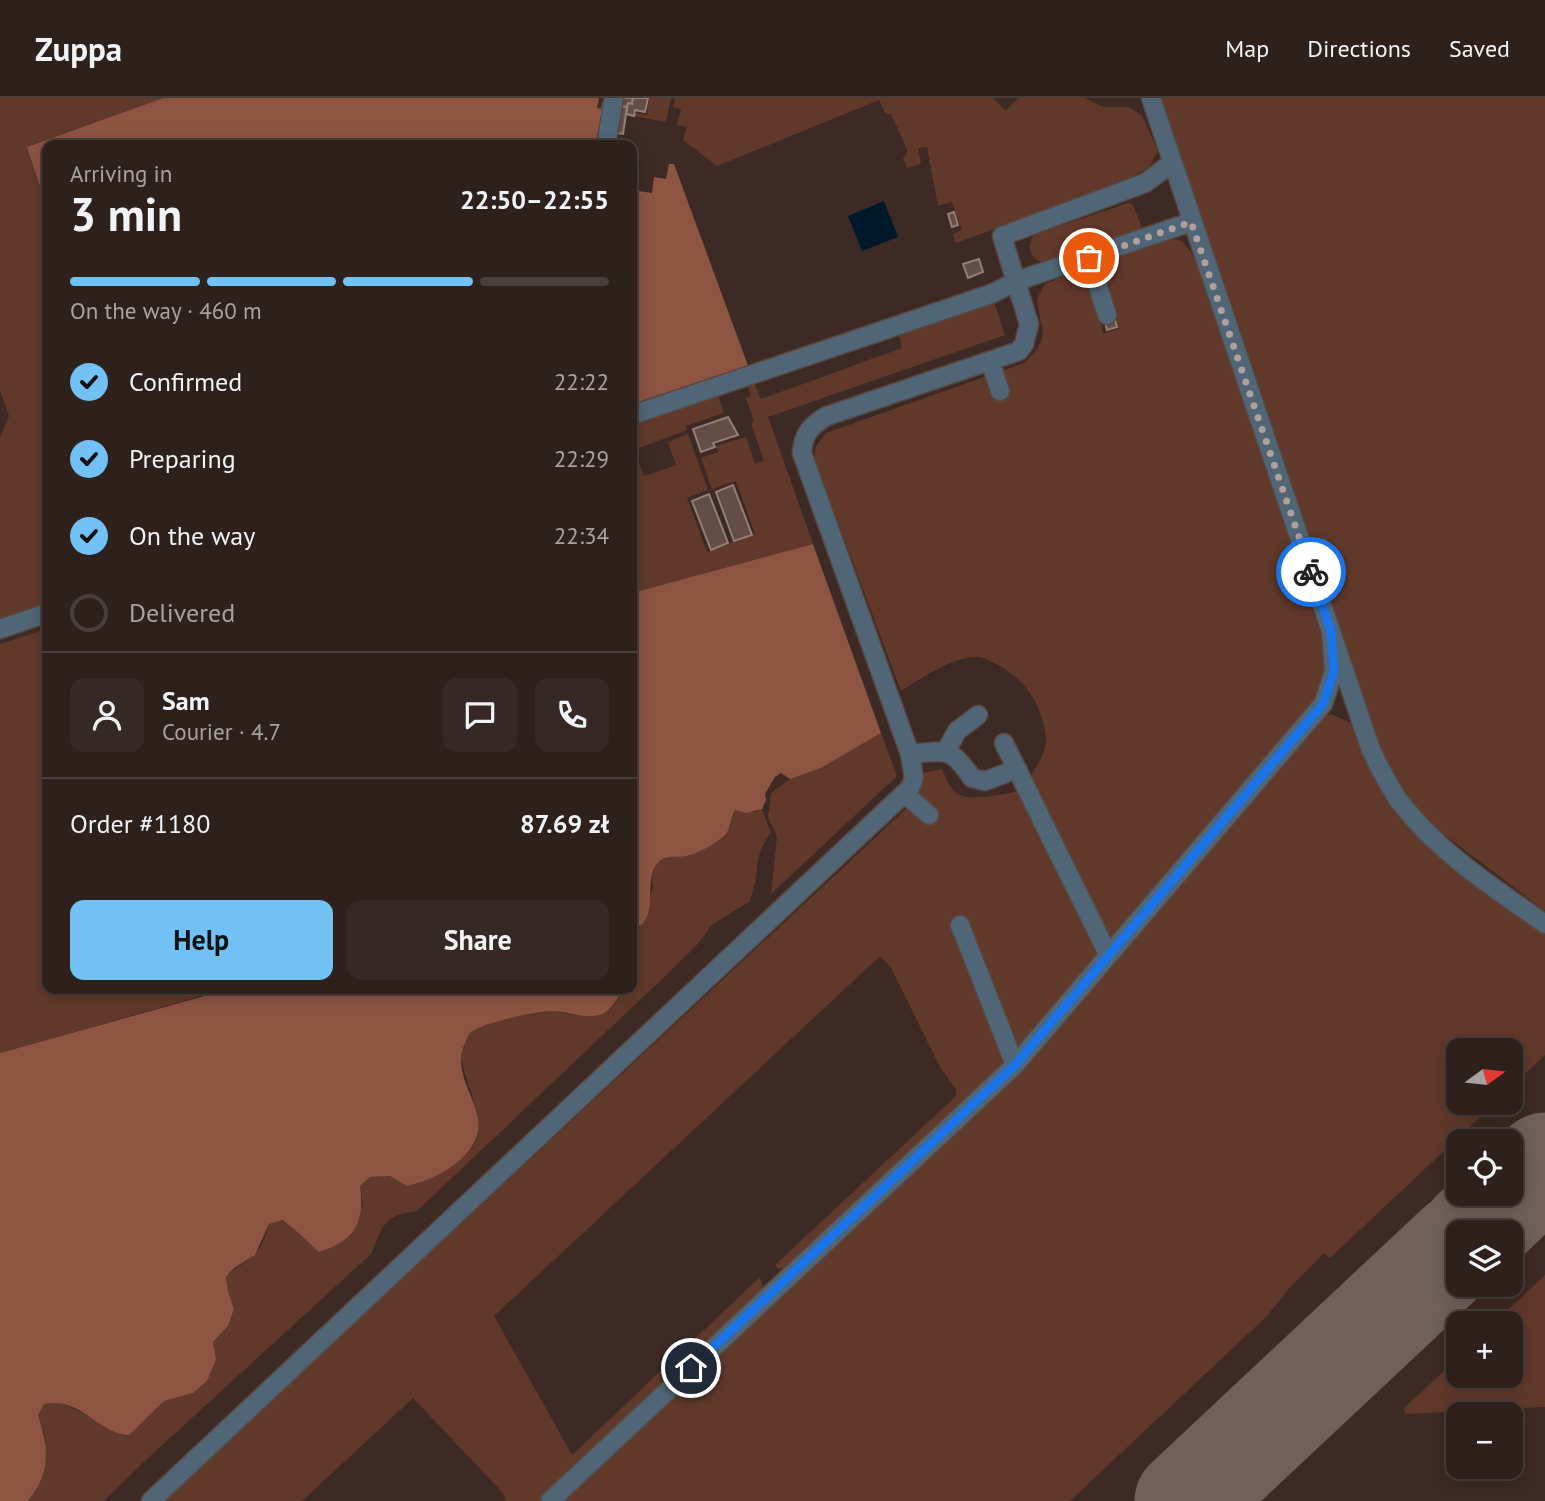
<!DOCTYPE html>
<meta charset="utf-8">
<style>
body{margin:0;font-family:"PT Sans",sans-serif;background:#362824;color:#f1f3f6;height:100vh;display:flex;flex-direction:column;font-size:26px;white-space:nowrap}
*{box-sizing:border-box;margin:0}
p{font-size:23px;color:#a7a3a3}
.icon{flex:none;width:38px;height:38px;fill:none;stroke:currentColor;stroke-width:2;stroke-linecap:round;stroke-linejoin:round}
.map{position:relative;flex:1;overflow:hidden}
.panel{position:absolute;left:42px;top:42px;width:595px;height:854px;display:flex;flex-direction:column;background:#2e201b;border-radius:14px;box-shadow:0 4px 18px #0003,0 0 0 2px #493e3a}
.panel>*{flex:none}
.needle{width:46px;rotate:75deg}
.tools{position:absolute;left:1446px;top:940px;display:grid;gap:14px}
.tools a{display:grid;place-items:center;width:77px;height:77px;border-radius:14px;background:#2e201b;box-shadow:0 4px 18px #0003,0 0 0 2px #493e3a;font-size:35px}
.pin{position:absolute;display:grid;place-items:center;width:60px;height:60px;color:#fff;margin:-30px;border:4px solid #fff;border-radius:50%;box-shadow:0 2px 7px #0007}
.courier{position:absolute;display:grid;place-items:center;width:70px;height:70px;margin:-35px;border:5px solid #1a73e8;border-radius:50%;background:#fff;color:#222;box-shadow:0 2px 9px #0007}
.overview em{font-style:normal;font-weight:800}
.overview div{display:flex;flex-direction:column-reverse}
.overview{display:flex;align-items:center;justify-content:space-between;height:119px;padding:0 28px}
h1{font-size:46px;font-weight:800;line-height:52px}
.bar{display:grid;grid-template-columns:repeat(4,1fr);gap:10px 7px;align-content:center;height:84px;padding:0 28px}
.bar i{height:9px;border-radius:5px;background:#493e3a}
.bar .on{background:#72c1f5}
.bar p{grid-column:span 4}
.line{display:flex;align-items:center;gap:18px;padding:0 28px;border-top:2px solid #493e3a}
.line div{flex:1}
.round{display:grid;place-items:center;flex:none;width:74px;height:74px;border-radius:14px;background:#362824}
ol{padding:0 28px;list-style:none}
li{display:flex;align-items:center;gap:21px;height:77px}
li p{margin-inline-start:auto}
li .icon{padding:7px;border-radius:50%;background:#72c1f5;color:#111;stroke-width:4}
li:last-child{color:#a7a3a3}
li i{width:38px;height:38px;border:4px solid #493e3a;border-radius:50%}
.cta{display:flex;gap:14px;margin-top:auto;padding:14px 28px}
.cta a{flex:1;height:80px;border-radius:14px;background:#72c1f5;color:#111;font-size:28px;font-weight:800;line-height:80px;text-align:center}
.cta a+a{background:#362824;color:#f1f3f6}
header{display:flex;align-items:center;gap:42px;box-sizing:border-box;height:98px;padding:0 35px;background:#2e201b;border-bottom:2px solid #493e3a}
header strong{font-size:33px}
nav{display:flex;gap:38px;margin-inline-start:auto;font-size:24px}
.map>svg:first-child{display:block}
.green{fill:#61392b}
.forest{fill:#8d5442}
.water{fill:#00192a}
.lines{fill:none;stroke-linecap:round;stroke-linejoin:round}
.runway{stroke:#71605a;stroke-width:103}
.building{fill:#624e47;stroke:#947e76;stroke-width:2}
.minor-casing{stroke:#594741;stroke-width:21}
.minor{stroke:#506676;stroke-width:18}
.done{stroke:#afa09c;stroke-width:7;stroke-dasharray:0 12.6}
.route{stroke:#1a73e8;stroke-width:9}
</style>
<header>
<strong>Zuppa</strong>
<nav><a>Map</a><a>Directions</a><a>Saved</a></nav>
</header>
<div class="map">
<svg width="1545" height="1403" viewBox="0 0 1545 1403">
<rect width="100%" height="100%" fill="#3d2a24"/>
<!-- green -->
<g class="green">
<path d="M0 0H163L27 49 47 109V505L0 520V339L9 318 0 292Z"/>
<path d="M649 0H671L666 24 634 18V15L647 17Z"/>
<path d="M675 0H993L1006 13 1018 0H1085L1103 9H1129L1142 18 1158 53 1149 69 1127 82 956 145 953 136 962 132 952 104 938 108 927 49 918 50 921 66 907 70 903 60 907 56V51L891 16H886L879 2 717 68 683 42 687 29 677 27 681 11 673 9Z"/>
<path d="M1161 0H1545V813L1429 725 1406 698 1385 665 1371 631Z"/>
<path d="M1129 105 1133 107 1141 127 1140 133 1045 165C1031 163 1024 147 1035 136Z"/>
<path d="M1177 141 1183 144 1194 158 1325 548C1326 572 1323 584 1312 604L1109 845 1029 680C1036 670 1046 655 1046 641 1044 608 1023 578 994 565 990 563 984 559 979 559 954 557 922 580 901 593L814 360 816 348 826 335 1024 265C1053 239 1040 232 1037 201L1045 186 1085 170 1102 220 1100 222 1103 236 1119 231 1098 166 1168 142Z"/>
<path d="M994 204 1005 237 768 319 813 446 632 495V328L718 297 724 315 686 328 687 332 634 352 644 378 676 367 668 344 688 336 708 392 687 400 707 454 755 436 736 383 712 391 701 360 718 354 716 348 746 339 755 366 764 363 751 325 754 323 746 300 751 298 747 287 754 285 761 301 902 250 899 237Z"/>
<path d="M47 531V891H214L215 894 0 955V546Z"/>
<path d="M1331 616 1351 625 1366 664 1384 696 1404 723 1423 742 1545 834V957L1510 990V952H1458V1004L1495 1005 1330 1160 1324 1155 1291 1188 1267 1218 1070 1403H563L1023 970 1321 619Z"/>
<path d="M881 635 897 678 771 796 777 739 768 719 771 695 790 681 821 670Z"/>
<path d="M942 671C945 679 949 689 956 695 969 705 1006 695 1022 693L1099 857 1022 949 1011 945 1005 965 790 1169 778 1171 775 1167 956 998V991L941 971 891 870 880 858 494 1218 572 1357 760 1179 763 1189 760 1198 541 1403H506L503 1395 413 1300 302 1403H164L909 708 919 702 918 695 924 675Z"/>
<path d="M762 711 771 735C750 761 762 777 749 804L713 826 696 848 660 883 417 1113C383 1118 384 1126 371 1156L147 1361 104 1403H28L36 1392 45 1337 38 1317 43 1306 57 1303 98 1322 141 1325 164 1303 193 1295 207 1283 216 1262 213 1244 228 1228 234 1211 228 1193 226 1179C234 1169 245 1166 254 1157 262 1150 266 1136 269 1126L281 1122 295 1132 319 1154 363 1108 360 1088 370 1079 390 1078 407 1088C425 1078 448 1070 464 1058 507 1026 437 961 471 934 487 922 534 912 553 913 564 914 575 918 585 916 594 915 602 912 611 910L622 893 632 891V832L640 829 653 790 651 776 657 765 667 759 689 758 730 730 735 712 755 714Z"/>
<path d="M1545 1177V1309L1405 1316 1404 1310 1458 1260V1278H1510V1225H1494Z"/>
</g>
<!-- forest -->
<g class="forest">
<path d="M163 0H599L597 10 602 11 599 32 604 33 602 47H47V109L27 49Z"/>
<path d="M669 66H674L750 273 632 312V92L652 95 654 79 666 81Z"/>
<path d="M813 446 881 635 821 670 790 681 781 675 775 679 765 696 766 702 762 711 746 715 735 712C731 720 731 730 725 737 717 745 697 756 687 758 676 760 665 756 657 766 642 783 662 822 632 832V495Z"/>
<path d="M214 891H625C616 899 612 914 599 917 584 921 567 913 551 913 536 913 480 925 470 935 469 936 465 944 465 945 445 989 512 1022 455 1066 439 1078 426 1083 407 1088L390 1078 370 1079 360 1088C365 1125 355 1143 319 1154L295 1132 282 1122 269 1126 255 1157 234 1170 226 1179 228 1193 234 1211 228 1228 213 1244 216 1262 207 1283 193 1295 164 1303 129 1337C98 1336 81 1298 44 1306L38 1317C49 1350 51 1375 28 1403H0V955L215 895Z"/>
</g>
<!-- water -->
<path class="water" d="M884 103 898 139 862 153 848 118Z"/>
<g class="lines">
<!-- runway -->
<g class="runway">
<path d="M1473 1134 1545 1066"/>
<path d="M1186 1403 1458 1148"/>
</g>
</g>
<!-- building -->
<g class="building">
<path d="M621 0H633L632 6 628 5 627 9 620 8Z"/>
<path d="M633 0H648L645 14 635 12 634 18 626 16 628 5 632 6Z"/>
<path d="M603 6 627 9 623 36 599 33Z"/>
<path d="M954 114 958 127 952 129 948 116Z"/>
<path d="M979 161 983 174 968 180 963 166Z"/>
<path d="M1115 222 1117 229 1107 232 1105 225Z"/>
<path d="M728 319 738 337 713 345 715 349 701 354 693 331Z"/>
<path d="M733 387 752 437 734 443 716 394Z"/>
<path d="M709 396 728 445 711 452 692 403Z"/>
</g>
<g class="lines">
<!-- minor casing -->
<g class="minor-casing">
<g id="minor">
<path d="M1151 0 1371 652C1380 670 1388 688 1400 704 1438 754 1494 790 1545 826"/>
<path d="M606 47 614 0"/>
<path d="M1089 160 1107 217"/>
<path d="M990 263 1000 293"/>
<path d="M632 317 991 196 1017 183 1191 124"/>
<path d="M0 531 47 515"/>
<path d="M1004 645 1108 856"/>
<path d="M946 653 957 633 978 617"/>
<path d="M910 656C946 653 950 648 972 680L985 683 1017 671"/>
<path d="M905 696 929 717"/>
<path d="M960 827 1015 967"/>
<path d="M151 1403 910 690 914 680 910 656 802 355C803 336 811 327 827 318L1019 253 1024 246 1029 226 1002 138 1145 85 1172 65"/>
<path d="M550 1403 1015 967 1323 606 1334 573 1331 533"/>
</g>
</g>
<!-- minor -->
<use href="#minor" class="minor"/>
</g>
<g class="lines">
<!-- done -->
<path class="done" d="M1089 160 1191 124 1311 474"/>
<!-- route -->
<path class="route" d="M691 1270 1015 967 1323 606 1334 573 1331 533 1311 474"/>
</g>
</svg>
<div class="tools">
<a><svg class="needle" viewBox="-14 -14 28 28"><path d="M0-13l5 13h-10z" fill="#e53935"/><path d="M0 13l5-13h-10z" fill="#a7a3a3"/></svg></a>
<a><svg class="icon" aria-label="locate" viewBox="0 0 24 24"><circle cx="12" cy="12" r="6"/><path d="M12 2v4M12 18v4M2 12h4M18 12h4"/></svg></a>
<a><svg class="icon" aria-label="layers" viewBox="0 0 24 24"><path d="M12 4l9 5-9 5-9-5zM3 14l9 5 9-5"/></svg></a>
<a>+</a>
<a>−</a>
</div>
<div class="pin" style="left:1089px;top:160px;background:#ea580c"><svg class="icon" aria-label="bag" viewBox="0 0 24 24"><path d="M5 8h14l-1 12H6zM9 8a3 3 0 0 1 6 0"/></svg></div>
<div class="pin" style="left:691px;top:1270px;background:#1f2937"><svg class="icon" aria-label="home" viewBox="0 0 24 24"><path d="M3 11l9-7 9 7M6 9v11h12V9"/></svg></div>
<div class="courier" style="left:1311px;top:474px"><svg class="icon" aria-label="bike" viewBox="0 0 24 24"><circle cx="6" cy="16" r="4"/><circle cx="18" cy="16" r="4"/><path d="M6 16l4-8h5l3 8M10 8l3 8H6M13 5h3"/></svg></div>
<section class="panel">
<div class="overview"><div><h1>3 min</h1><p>Arriving in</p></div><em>22:50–22:55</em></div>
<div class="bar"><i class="on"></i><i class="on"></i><i class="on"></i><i></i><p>On the way · 460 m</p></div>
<ol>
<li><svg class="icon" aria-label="check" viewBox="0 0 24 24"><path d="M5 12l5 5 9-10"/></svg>Confirmed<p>22:22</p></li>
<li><svg class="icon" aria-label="check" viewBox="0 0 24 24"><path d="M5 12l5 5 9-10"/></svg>Preparing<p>22:29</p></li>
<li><svg class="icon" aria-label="check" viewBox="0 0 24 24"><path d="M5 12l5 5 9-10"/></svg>On the way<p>22:34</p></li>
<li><i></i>Delivered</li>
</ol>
<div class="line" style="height:126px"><a class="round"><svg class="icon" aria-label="person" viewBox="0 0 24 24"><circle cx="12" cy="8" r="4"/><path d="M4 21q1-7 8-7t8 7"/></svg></a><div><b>Sam</b><p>Courier · 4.7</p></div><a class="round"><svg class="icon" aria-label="chat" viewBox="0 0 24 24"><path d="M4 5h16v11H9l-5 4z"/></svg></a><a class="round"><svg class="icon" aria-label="phone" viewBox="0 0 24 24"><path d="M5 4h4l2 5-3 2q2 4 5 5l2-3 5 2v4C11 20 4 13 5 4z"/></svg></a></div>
<div class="line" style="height:91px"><div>Order #1180</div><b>87.69 zł</b></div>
<div class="cta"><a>Help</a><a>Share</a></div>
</section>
</div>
